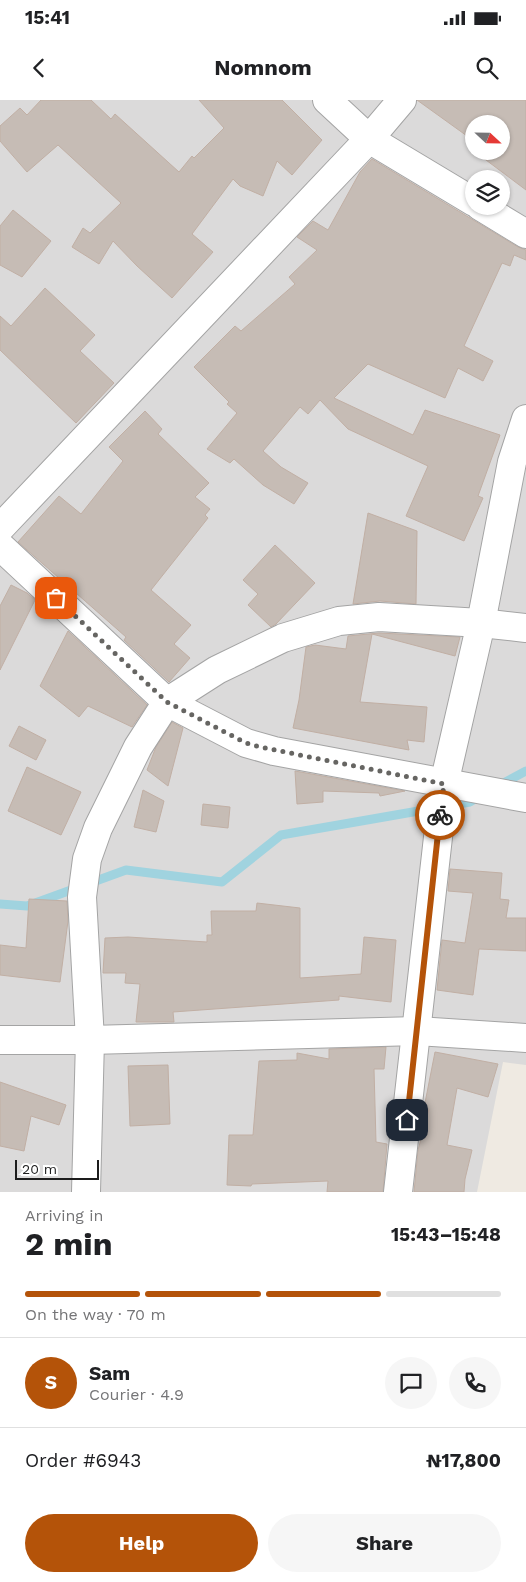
<!DOCTYPE html>
<meta charset="utf-8">
<style>
body{margin:0;font-family:"Work Sans",sans-serif;background:#f6f6f6;color:#202124;height:100vh;display:flex;flex-direction:column;font-size:19px;white-space:nowrap}
*{box-sizing:border-box;margin:0}
p{font-size:16px;color:#757577}
.icon{flex:none;width:28px;height:28px;fill:none;stroke:currentColor;stroke-width:2;stroke-linecap:round;stroke-linejoin:round}
.map{position:relative;height:1092px;overflow:hidden}
.details{display:flex;flex-direction:column;background:#fff;flex:1}
.details>*{flex:none}
.needle{width:32px;rotate:112deg}
.tools{position:absolute;left:465px;top:15px;display:grid;gap:10px}
.tools a{display:grid;place-items:center;width:45px;height:45px;border-radius:50%;background:#fff;box-shadow:0 1px 4px #0004;font-size:25px}
.scale{position:absolute;left:15px;bottom:12px;width:84px;box-sizing:border-box;padding-left:5px;border:2px solid #1d1d1d;border-top:0;font-size:14px;line-height:18px;white-space:nowrap;color:#1d1d1d;-webkit-text-stroke:4px #fff;paint-order:stroke}
.pin{position:absolute;display:grid;place-items:center;width:42px;height:42px;color:#fff;margin:-21px;border-radius:10px;box-shadow:0 2px 8px #0006}
.courier{position:absolute;display:grid;place-items:center;width:50px;height:50px;margin:-25px;border:4px solid #b45309;border-radius:50%;background:#fff;color:#222;box-shadow:0 1px 6px #0007}
.headline em{font-style:normal;font-weight:700}
.headline div{display:flex;flex-direction:column-reverse}
.headline{display:flex;align-items:center;justify-content:space-between;height:85px;padding:0 25px}
h1{font-size:32px;font-weight:700;line-height:38px}
.bar{display:grid;grid-template-columns:repeat(4,1fr);gap:8px 5px;align-content:center;height:60px;padding:0 25px}
.bar i{height:6px;border-radius:4px;background:#e0e0e0}
.bar .active{background:#b45309}
.bar p{grid-column:span 4}
.line{display:flex;align-items:center;gap:12px;padding:0 25px;border-top:1px solid #e0e0e0}
.line div{flex:1}
.round{display:grid;place-items:center;flex:none;width:52px;height:52px;border-radius:26px;background:#f6f6f6}
.button{display:flex;gap:10px;margin-top:auto;padding:10px 25px}
.button a{flex:1;height:58px;border-radius:30px;background:#b45309;color:#fff;font-size:20px;font-weight:700;line-height:58px;text-align:center}
.button a+a{background:#f6f6f6;color:#202124}
.status{display:flex;justify-content:space-between;align-items:center;height:35px;padding:0 25px;background:#fff;direction:ltr}
.status svg{height:14px;fill:currentColor}
header{display:flex;justify-content:space-between;align-items:center;height:65px;padding:0 25px;background:#fff;font-size:22px;font-weight:700}
.map>svg:first-child{display:block}
.residential{fill:#dbdada;fill-rule:evenodd}
.lines{fill:none;stroke-linecap:round;stroke-linejoin:round}
.stream{stroke:#a0d3df;stroke-width:9}
.building{fill:#c6bcb5;stroke:#c1afa4}
.minor-casing{stroke:#a4a4a4;stroke-width:30}
.minor{stroke:#fff;stroke-width:28}
.done{stroke:#666562;stroke-width:5;stroke-dasharray:0 9}
.route{stroke:#b45309;stroke-width:6}
</style>
<div class="status"><b>15:41</b><svg viewBox="0 0 49 12"><path d="M0 12V9h3v3zM5 12V6h3v6zM10 12V3h3v9zM15 12V0h3v12zM26 1h20v11H26zM47 4h2v5h-2z"/></svg></div>
<header><svg class="icon" aria-label="back" viewBox="0 0 24 24"><path d="M15 5l-7 7 7 7"/></svg>Nomnom<svg class="icon" aria-label="search" viewBox="0 0 24 24"><circle cx="10" cy="10" r="6"/><path d="M15 15l6 6"/></svg></header>
<div class="map">
<svg width="526" height="1092" viewBox="0 0 526 1092">
<rect width="100%" height="100%" fill="#efeae2"/>
<!-- residential -->
<path class="residential" d="M0 0H526V965L503 962 477 1092H0ZM474 24H501V51H474ZM474 79H501V106H474Z"/>
<g class="lines">
<!-- stream -->
<g class="stream">
<path d="M498 686 526 671"/>
<path d="M0 804 27 806 126 770 222 782 281 735 470 702 480 696"/>
</g>
</g>
<!-- building -->
<g class="building">
<path d="M41 0H91L111 19 115 14 179 72 192 56 194 58 224 28 199 0H282L322 40 292 75 277 61 263 96 240 86 233 79 192 134 213 152 172 198 137 166 113 141 99 164 72 147 83 128 90 133 121 103 58 45 27 72 0 41V26L20 8 27 15Z"/>
<path d="M417 0H526V90L474 51H501V24H474V41Z"/>
<path d="M372 59 518 147 526 150V160L514 155 510 166 502 163 464 246 493 261 483 281 458 268 445 298 368 264 334 298 413 335 425 310 500 335 478 396 483 398 464 441 406 416 428 366 348 329 320 300 308 314 300 307 263 351 281 367 308 383 294 404 263 385 234 359 230 363 207 349 237 313 227 304 229 302 194 267 235 226 241 231 295 184 289 177 317 150 297 137 313 121 328 130 360 72Z"/>
<path d="M13 110 51 141 22 177 0 165V126Z"/>
<path d="M45 188 95 235 80 251 114 283 76 323 0 250V216L11 226Z"/>
<path d="M145 311 162 329 158 334 209 383 195 397 210 409 205 415 208 418 151 490 191 525 174 544 190 558 169 582 124 540 126 537 18 442 59 396 81 414 123 361 109 347Z"/>
<path d="M368 413 417 431 416 504 380 501 353 504Z"/>
<path d="M275 445 315 483 276 524 271 527 248 505 258 494 243 480Z"/>
<path d="M11 485 27 493 35 500 0 570V506Z"/>
<path d="M68 531 147 605 132 627 88 606 79 617 40 586Z"/>
<path d="M379 533 460 537 455 556 372 534 360 602 427 607 424 642 407 640 409 650 293 628 299 600 306 547 315 545 346 549 348 536Z"/>
<path d="M172 622 183 628 168 686 147 670 156 647Z"/>
<path d="M19 626 46 640 36 660 9 646Z"/>
<path d="M27 667 81 692 61 735 8 711Z"/>
<path d="M295 671 405 691 380 696 379 693 323 691V702L297 704Z"/>
<path d="M143 690 164 701 156 732 134 727Z"/>
<path d="M203 704 230 707 228 728 201 725Z"/>
<path d="M450 769 502 773 500 799 509 800 506 818H526V851L479 849 473 895 437 890 442 840 465 843 473 793 448 791Z"/>
<path d="M29 799 67 801 68 821 60 882 0 875V845L26 848Z"/>
<path d="M257 803 300 808V878L361 874 364 837 396 840 391 902 339 896V900L173 912 174 922H136L140 884 125 883 126 873H103L105 838 128 837 207 842V835H212L211 811H256Z"/>
<path d="M386 947 384 969H374L376 1042 387 1044 383 1092H327L328 1081 252 1084 251 1086 227 1085 229 1035H253L259 961 297 960V953L329 959V949Z"/>
<path d="M435 952 498 964 488 997 457 988 447 1045 472 1050 465 1079 464 1092H414L418 1050 429 1009 424 1008Z"/>
<path d="M168 965 170 1024 130 1026 128 966Z"/>
<path d="M0 982 66 1005 59 1025 31 1016 24 1051 0 1046Z"/>
</g>
<g class="lines">
<!-- minor casing -->
<g class="minor-casing">
<g id="minor">
<path d="M327 0 369 39 474 102"/>
<path d="M480 106 526 134"/>
<path d="M0 428 369 39 402 0"/>
<path d="M0 446 167 602 246 643 274 651 526 698"/>
<path d="M0 940H90L417 931 526 938"/>
<path d="M86 1092 90 940 82 797 87 759 98 728 138 647 167 602 217 570 283 538 339 521 379 517 481 523 526 528"/>
<path d="M398 1092 444 684 481 523 512 362 526 319"/>
</g>
</g>
<!-- minor -->
<use href="#minor" class="minor"/>
</g>
<g class="lines">
<!-- done -->
<path class="done" d="M56 498 167 602 246 643 260 647 444 684 440 715"/>
<!-- route -->
<path class="route" d="M407 1020 440 715"/>
</g>
</svg>
<div class="tools">
<a><svg class="needle" viewBox="-14 -14 28 28"><path d="M0-13l5 13h-10z" fill="#e53935"/><path d="M0 13l5-13h-10z" fill="#757577"/></svg></a>
<a><svg class="icon" aria-label="layers" viewBox="0 0 24 24"><path d="M12 4l9 5-9 5-9-5zM3 14l9 5 9-5"/></svg></a>
</div>
<div class="scale">20 m</div>
<div class="pin" style="left:56px;top:498px;background:#ea580c"><svg class="icon" aria-label="bag" viewBox="0 0 24 24"><path d="M5 8h14l-1 12H6zM9 8a3 3 0 0 1 6 0"/></svg></div>
<div class="pin" style="left:407px;top:1020px;background:#1f2937"><svg class="icon" aria-label="home" viewBox="0 0 24 24"><path d="M3 11l9-7 9 7M6 9v11h12V9"/></svg></div>
<div class="courier" style="left:440px;top:715px"><svg class="icon" aria-label="bike" viewBox="0 0 24 24"><circle cx="6" cy="16" r="4"/><circle cx="18" cy="16" r="4"/><path d="M6 16l4-8h5l3 8M10 8l3 8H6M13 5h3"/></svg></div>
</div>
<section class="details">
<div class="headline"><div><h1>2 min</h1><p>Arriving in</p></div><em>15:43–15:48</em></div>
<div class="bar"><i class="active"></i><i class="active"></i><i class="active"></i><i></i><p>On the way · 70 m</p></div>
<div class="line" style="height:90px"><b class="round" style="background:#b45309;color:#fff">S</b><div><b>Sam</b><p>Courier · 4.9</p></div><a class="round"><svg class="icon" aria-label="chat" viewBox="0 0 24 24"><path d="M4 5h16v11H9l-5 4z"/></svg></a><a class="round"><svg class="icon" aria-label="phone" viewBox="0 0 24 24"><path d="M5 4h4l2 5-3 2q2 4 5 5l2-3 5 2v4C11 20 4 13 5 4z"/></svg></a></div>
<div class="line" style="height:65px"><div>Order #6943</div><b>₦17,800</b></div>
<div class="button"><a>Help</a><a>Share</a></div>
</section>
